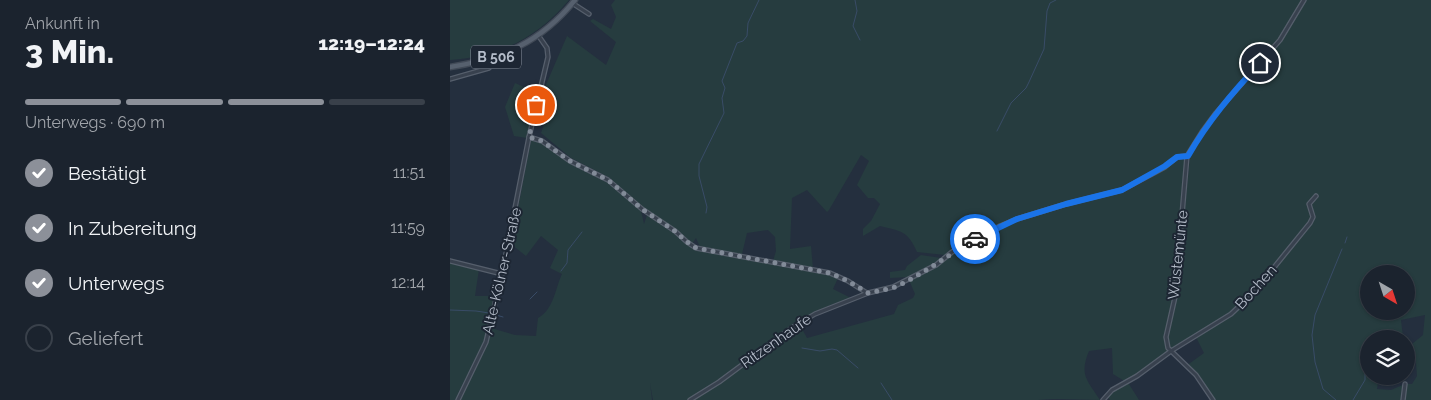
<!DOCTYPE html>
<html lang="de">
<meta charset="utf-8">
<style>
body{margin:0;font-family:Raleway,sans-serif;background:#282f3a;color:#f1f3f6;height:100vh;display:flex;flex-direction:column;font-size:19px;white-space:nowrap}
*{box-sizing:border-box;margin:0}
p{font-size:16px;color:#a0a4aa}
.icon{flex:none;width:28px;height:28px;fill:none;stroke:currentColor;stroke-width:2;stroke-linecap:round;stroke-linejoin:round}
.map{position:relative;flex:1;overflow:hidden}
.side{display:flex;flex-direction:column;background:#1b232e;width:450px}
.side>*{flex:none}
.needle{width:32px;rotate:141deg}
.controls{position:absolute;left:910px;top:265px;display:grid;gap:10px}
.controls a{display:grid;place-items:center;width:55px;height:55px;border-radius:50%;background:#1b232e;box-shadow:0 1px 4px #0004,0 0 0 1px #39404a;font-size:25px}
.pin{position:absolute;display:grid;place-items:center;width:42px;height:42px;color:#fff;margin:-21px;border:2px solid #fff;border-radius:50%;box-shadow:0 1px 5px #0007}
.courier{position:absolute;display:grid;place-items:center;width:50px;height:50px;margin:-25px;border:4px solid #1a73e8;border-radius:50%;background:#fff;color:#222;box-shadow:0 1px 6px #0007}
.overview em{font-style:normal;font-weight:800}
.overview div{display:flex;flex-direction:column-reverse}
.overview{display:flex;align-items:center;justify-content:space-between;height:85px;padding:0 25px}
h1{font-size:32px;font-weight:800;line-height:38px}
.bar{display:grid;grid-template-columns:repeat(4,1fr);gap:8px 5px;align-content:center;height:60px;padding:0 25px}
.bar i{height:6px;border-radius:4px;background:#39404a}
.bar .active{background:#8c9099}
.bar p{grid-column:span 4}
ol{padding:0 25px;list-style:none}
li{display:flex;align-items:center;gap:15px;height:55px}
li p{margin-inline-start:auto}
li .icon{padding:5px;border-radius:50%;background:#8c9099;color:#fff;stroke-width:4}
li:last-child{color:#a0a4aa}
li i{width:28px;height:28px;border:2px solid #39404a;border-radius:50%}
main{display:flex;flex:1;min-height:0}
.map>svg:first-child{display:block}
.green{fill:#263c3f;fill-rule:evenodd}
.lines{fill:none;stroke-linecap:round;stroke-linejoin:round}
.stream{stroke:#394c67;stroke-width:1}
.street-casing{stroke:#565f6c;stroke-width:5.5}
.primary-casing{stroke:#414a57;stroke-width:7}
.street{stroke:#38414e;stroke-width:3}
.primary{stroke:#56606e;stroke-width:4.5}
.done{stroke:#828b98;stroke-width:5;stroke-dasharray:0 9}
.route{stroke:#1a73e8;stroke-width:6}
.labels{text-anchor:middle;stroke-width:4;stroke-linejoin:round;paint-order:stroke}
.shield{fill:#1d2633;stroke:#878f9c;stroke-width:1}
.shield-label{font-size:14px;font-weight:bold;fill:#b4bcc9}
.street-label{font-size:15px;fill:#b4bcc9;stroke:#1d2633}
</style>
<main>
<section class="side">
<div class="overview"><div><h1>3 Min.</h1><p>Ankunft in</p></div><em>12:19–12:24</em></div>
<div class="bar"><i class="active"></i><i class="active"></i><i class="active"></i><i></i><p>Unterwegs · 690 m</p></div>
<ol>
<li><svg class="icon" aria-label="check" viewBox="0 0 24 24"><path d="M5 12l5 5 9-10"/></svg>Bestätigt<p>11:51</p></li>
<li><svg class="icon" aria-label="check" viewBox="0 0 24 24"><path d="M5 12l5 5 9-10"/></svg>In Zubereitung<p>11:59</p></li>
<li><svg class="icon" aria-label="check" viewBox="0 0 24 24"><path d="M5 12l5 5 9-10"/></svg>Unterwegs<p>12:14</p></li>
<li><i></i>Geliefert</li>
</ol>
</section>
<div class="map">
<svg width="981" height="400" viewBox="0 0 981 400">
<rect width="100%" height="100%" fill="#242f3e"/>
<!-- green -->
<g class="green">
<path d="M0 0H119C86 39 50 56 0 60Z"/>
<path d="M165 0H981V400H763L746 375 736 366 754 353 746 337 721 350 717 336 726 297 740 157 750 135 737 153 727 157 726 156 714 165 672 189 615 203 566 217 503 250 505 237 500 252 495 255 467 252C458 231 451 231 430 226L413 236V229L421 221 430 204 424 198H418L407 185 419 161 411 155 379 210 377 212 357 190 342 198 340 249 361 246 363 269 323 261 326 251 325 237 318 230 297 233 292 254 250 247 246 238 240 247 379 274 388 278 383 289 401 298C383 304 362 310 351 327L357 338 444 314 448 305 463 298 465 294 459 280C495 261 528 236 566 221 590 211 617 205 643 199 652 197 663 195 672 192 692 185 712 171 728 158L736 159 725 297 716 337 721 351 677 381 689 400H660L657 396 676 382 663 374 662 348 639 351C629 375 637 380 650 400 629 400 609 398 588 400H203L200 383 202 400H10L38 344 41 328 65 335 86 336 88 318C104 309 105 289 112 274L100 268 108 250 91 236 76 256 61 244 81 141 83 139 92 142 120 162 157 181 191 211 194 224 198 212 192 209 160 178 121 158 91 133 99 110 89 106 95 87 117 36 156 65 166 42 140 21 143 19 161 29 166 17 161 5ZM919 274H956V311H919ZM975 315 973 335 962 344 965 351 967 376 962 384H955L941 390 927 389 929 376H919V339L953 337 951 320Z"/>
<path d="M65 83 87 93 77 138 64 136 55 107Z"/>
<path d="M471 255 491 258 486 264 459 277 440 278V272L455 270 457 266Z"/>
<path d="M0 262 29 269 25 296H44L34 341 5 400H0Z"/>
</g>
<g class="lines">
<!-- stream -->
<g class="stream">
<path d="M405 0 407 11 403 26 410 40"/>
<path d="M547 131 561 103 576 88 579 82 594 49 597 11 600 3 606 0"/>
<path d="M256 213 257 207 249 176V164L274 113 272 98 275 88 272 81 287 43 293 41 297 36 298 23 309 0"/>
<path d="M895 243 897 237"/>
<path d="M111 271 117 263 118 250 132 232"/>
<path d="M80 299 87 292"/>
<path d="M0 310 26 311 39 313"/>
<path d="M46 315 53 317"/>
<path d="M931 339 936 335"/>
<path d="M352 348 370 351 382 349 387 350 408 368"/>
<path d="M431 383 442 400"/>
<path d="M886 400 873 389 865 362 862 335 865 315 892 249"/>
<path d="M903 400 915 380V366L919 361"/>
</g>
<!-- street casing -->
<g class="street-casing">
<g id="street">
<path d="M122 3 139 14"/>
<path d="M0 79 39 68 43 63 42 58"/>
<path d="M79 137 92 141 120 161 158 180 192 209 225 231 237 242 246 248 380 273 398 281 417 293"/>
<path d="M0 261 52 274"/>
<path d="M8 400 36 342 52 274 79 137 98 57 97 48 88 35"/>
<path d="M240 400 269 382 343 327 365 314 418 293 443 287 486 265 502 252 550 226 567 219 616 204 672 190 715 167 727 157 737 156"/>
<path d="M653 400 662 390 687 376 721 351 781 314 804 292 860 223 863 217 859 204 866 196"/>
<path d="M763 400 746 375 718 348 716 337 725 297 737 156 752 132 766 113 830 40 854 0"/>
<path d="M953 400 955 384"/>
</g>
</g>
<!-- primary casing -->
<g class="primary-casing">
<path id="primary" d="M0 67C52 59 91 42 125 0"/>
</g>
<!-- street -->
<use href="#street" class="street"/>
<!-- primary -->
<use href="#primary" class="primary"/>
</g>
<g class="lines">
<!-- done -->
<path class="done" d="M86 105 79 137 92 141 120 161 158 180 192 209 225 231 237 242 246 248 380 273 398 281 418 293C427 291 436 290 445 287 474 274 498 255 525 239"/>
<!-- route -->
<path class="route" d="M525 239 567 219 616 204 672 190 715 166 727 157 738 156C758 121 783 92 810 63"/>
</g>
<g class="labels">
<!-- shield labels -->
<rect class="shield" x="21" y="45.5" width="50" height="23" rx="4"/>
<g class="shield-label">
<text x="46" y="62">B 506</text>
</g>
<!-- street labels -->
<g class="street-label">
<text transform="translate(728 255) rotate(-84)" y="5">Wüstemünte</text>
<text transform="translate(52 271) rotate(-77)" y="5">Alte-Kölner-Straße</text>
<text transform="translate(806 287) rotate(-48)" y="5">Bochen</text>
<text transform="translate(326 341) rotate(-35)" y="5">Ritzenhaufe</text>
</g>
</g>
</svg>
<div class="controls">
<a><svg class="needle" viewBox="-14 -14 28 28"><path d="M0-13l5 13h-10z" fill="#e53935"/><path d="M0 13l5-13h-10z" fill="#a0a4aa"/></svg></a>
<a><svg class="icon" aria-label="layers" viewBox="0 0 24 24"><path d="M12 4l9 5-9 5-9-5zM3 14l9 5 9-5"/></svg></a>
</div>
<div class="pin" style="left:86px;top:105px;background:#ea580c"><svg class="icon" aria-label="bag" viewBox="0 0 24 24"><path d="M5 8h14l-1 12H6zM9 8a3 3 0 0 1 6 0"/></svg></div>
<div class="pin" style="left:810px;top:63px;background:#1f2937"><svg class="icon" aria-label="home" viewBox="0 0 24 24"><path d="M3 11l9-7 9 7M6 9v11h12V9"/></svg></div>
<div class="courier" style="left:525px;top:239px"><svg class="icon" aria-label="car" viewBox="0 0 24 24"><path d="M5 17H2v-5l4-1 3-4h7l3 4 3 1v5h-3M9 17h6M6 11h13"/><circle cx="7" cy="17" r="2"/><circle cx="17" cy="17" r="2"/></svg></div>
</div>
</main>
